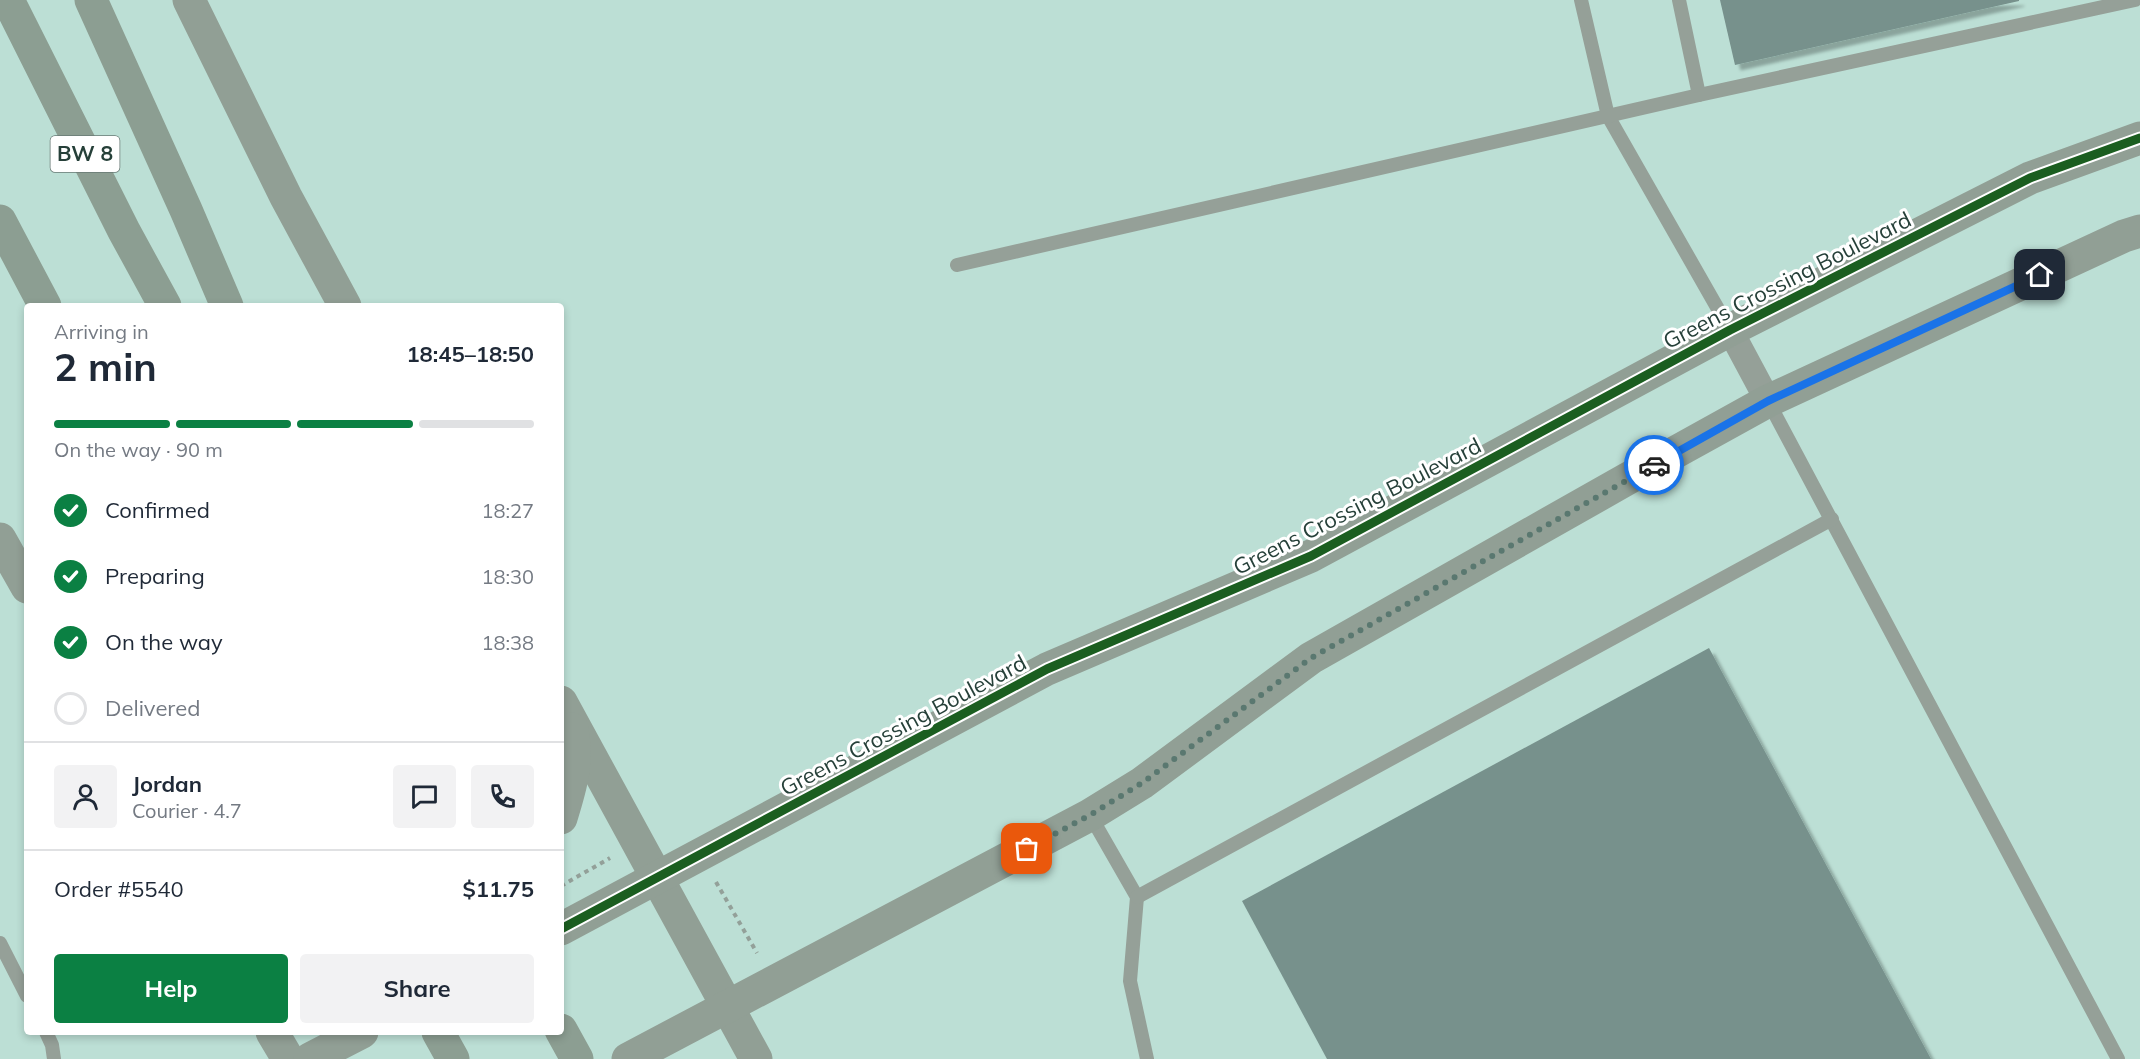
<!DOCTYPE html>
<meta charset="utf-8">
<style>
body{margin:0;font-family:Mulish,sans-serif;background:#f2f2f3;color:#1f2937;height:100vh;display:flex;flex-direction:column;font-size:22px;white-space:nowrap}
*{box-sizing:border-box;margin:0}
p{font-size:20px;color:#747a83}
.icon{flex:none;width:33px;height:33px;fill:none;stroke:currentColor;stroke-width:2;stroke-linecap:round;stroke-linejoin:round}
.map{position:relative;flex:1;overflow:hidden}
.side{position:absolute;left:24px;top:303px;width:540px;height:732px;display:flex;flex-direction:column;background:#fff;border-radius:6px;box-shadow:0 3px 9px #0003}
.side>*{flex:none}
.pin{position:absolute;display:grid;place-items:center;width:51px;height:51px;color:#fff;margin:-26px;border-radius:12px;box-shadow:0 3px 9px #0006}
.courier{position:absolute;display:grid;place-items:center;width:60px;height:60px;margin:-30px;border:4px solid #1a73e8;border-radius:50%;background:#fff;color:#222;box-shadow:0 2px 8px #0007}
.headline em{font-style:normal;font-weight:700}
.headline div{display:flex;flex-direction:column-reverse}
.headline{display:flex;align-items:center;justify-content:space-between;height:102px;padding:0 30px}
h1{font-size:39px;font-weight:700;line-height:45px}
.bar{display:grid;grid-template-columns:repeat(4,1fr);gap:9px 6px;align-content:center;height:72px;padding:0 30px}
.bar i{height:8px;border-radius:4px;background:#e0e1e3}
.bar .selected{background:#0b8043}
.bar p{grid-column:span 4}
.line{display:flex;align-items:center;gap:15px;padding:0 30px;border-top:2px solid #e0e1e3}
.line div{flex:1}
.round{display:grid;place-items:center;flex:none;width:63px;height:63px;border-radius:6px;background:#f2f2f3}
ol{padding:0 30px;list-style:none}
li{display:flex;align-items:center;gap:18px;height:66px}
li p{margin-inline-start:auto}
li .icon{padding:6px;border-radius:50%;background:#0b8043;color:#fff;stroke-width:4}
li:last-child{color:#747a83}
li i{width:33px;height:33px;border:3px solid #e0e1e3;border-radius:50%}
.button{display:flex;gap:12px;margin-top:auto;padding:12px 30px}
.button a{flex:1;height:69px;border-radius:6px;background:#0b8043;color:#fff;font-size:24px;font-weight:700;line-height:69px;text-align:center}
.button a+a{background:#f2f2f3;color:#1f2937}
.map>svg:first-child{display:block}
.building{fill:#77918c;filter:url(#shadow)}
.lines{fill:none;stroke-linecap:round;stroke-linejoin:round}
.path{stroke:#93a099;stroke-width:4;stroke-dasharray:4.5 4.5;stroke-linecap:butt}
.lane{stroke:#95a098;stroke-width:14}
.street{stroke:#95a098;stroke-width:26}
.secondary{stroke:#919f95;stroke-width:33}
.highway{stroke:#8c9e92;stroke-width:33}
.cycleway-casing{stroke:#fff;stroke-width:13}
.cycleway{stroke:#1b5e20;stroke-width:9}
.done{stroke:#5a7870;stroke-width:6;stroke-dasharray:0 10.8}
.route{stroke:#1a73e8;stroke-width:8}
.labels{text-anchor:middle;stroke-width:6;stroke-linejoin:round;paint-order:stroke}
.shield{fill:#fff;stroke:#677974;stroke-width:1.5}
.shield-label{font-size:21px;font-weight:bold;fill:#264039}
.street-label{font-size:22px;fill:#264039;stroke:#fff}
</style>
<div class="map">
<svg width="2140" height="1059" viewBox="0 0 2140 1059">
<defs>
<filter id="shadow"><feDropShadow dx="5.5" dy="5.5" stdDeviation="1.5" flood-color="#0004"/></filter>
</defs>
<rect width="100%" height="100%" fill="#bcdfd5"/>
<!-- building -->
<g class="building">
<path d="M1720 0H2019V1L1735 65Z"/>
<path d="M1709 648 1931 1059H1327L1242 901Z"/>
</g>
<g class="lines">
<!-- path -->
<g class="path">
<path d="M716 882 757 953"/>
<path d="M561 886 610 858"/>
</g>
<!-- lane -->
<g class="lane">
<path d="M1581 0 1608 116 1730 330"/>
<path d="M1679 0 1699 95"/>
<path d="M957 265 1699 95 2135 0"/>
<path d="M1768 401 2118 1059"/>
<path d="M1090 815 1137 897 1130 981 1147 1059"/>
<path d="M1137 897 1832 519"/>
<path d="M0 943 27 996"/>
<path d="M46 1032 52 1045 54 1059"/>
</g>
<!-- street -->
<path class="street" d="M1730 330 1768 401"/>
<!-- secondary -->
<g class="secondary">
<path d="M189 0 286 197 345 306"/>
<path d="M0 539 27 587"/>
<path d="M561 702 756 1059"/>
<path d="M561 818C571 786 578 763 572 729"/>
<path d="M561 929 1047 669 1311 556 1730 330 2030 178 2140 138"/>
<path d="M272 1032 288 1059"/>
<path d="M310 1059 362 1032"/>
<path d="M628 1059 1090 815 1142 783 1311 658 1627 479 1768 401 2124 236 2140 231"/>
</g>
<!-- highway -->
<g class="highway">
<path d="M8 0 124 231 165 306"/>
<path d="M91 0 186 210 227 306"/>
<path d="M0 221 45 306"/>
<path d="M561 1030 577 1059"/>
<path d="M438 1032 453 1059"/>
</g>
<!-- cycleway casing -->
<g class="cycleway-casing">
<path id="cycleway" d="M561 929 1047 669 1311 556 1730 330 2030 178 2140 138"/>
</g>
<!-- cycleway -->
<use href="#cycleway" class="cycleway"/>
</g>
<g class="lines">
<!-- done -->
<path class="done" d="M1027 849 1090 815 1142 783 1311 658 1654 465"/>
<!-- route -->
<path class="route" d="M1654 465 1768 401 2040 275"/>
</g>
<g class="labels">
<!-- shield labels -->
<rect class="shield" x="50.5" y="136" width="69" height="36" rx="4.5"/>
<g class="shield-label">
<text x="85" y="161">BW 8</text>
</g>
<!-- street labels -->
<g class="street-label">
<text transform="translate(1787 280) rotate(-27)" y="8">Greens Crossing Boulevard</text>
<text transform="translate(1357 506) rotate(-27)" y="8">Greens Crossing Boulevard</text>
<text transform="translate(903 725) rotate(-28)" y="8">Greens Crossing Boulevard</text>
</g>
</g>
</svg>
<div class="pin" style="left:1027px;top:849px;background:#ea580c"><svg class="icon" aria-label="bag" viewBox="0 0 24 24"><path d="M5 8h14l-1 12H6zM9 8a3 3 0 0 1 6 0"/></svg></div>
<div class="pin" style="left:2040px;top:275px;background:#1f2937"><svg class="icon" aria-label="home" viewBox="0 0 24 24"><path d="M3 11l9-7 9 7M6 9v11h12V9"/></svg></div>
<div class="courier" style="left:1654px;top:465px"><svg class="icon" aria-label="car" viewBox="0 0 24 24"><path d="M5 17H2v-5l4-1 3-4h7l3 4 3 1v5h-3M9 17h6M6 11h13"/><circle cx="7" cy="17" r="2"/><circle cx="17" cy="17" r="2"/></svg></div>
<section class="side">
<div class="headline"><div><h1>2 min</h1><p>Arriving in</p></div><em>18:45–18:50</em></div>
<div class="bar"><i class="selected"></i><i class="selected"></i><i class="selected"></i><i></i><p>On the way · 90 m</p></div>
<ol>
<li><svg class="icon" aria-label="check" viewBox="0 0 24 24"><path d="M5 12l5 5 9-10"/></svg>Confirmed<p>18:27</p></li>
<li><svg class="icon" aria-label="check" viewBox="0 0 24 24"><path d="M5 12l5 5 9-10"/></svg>Preparing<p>18:30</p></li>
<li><svg class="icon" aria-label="check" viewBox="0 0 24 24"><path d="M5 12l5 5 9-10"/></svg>On the way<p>18:38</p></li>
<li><i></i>Delivered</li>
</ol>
<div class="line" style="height:108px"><a class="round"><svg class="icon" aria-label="person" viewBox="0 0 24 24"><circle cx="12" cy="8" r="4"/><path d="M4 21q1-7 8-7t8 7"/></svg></a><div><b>Jordan</b><p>Courier · 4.7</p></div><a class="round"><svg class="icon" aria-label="chat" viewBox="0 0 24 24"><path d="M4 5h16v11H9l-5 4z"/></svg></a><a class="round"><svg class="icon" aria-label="phone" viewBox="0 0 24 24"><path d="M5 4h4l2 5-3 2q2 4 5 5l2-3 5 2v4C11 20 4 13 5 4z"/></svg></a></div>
<div class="line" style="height:78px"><div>Order #5540</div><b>$11.75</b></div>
<div class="button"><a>Help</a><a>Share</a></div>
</section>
</div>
